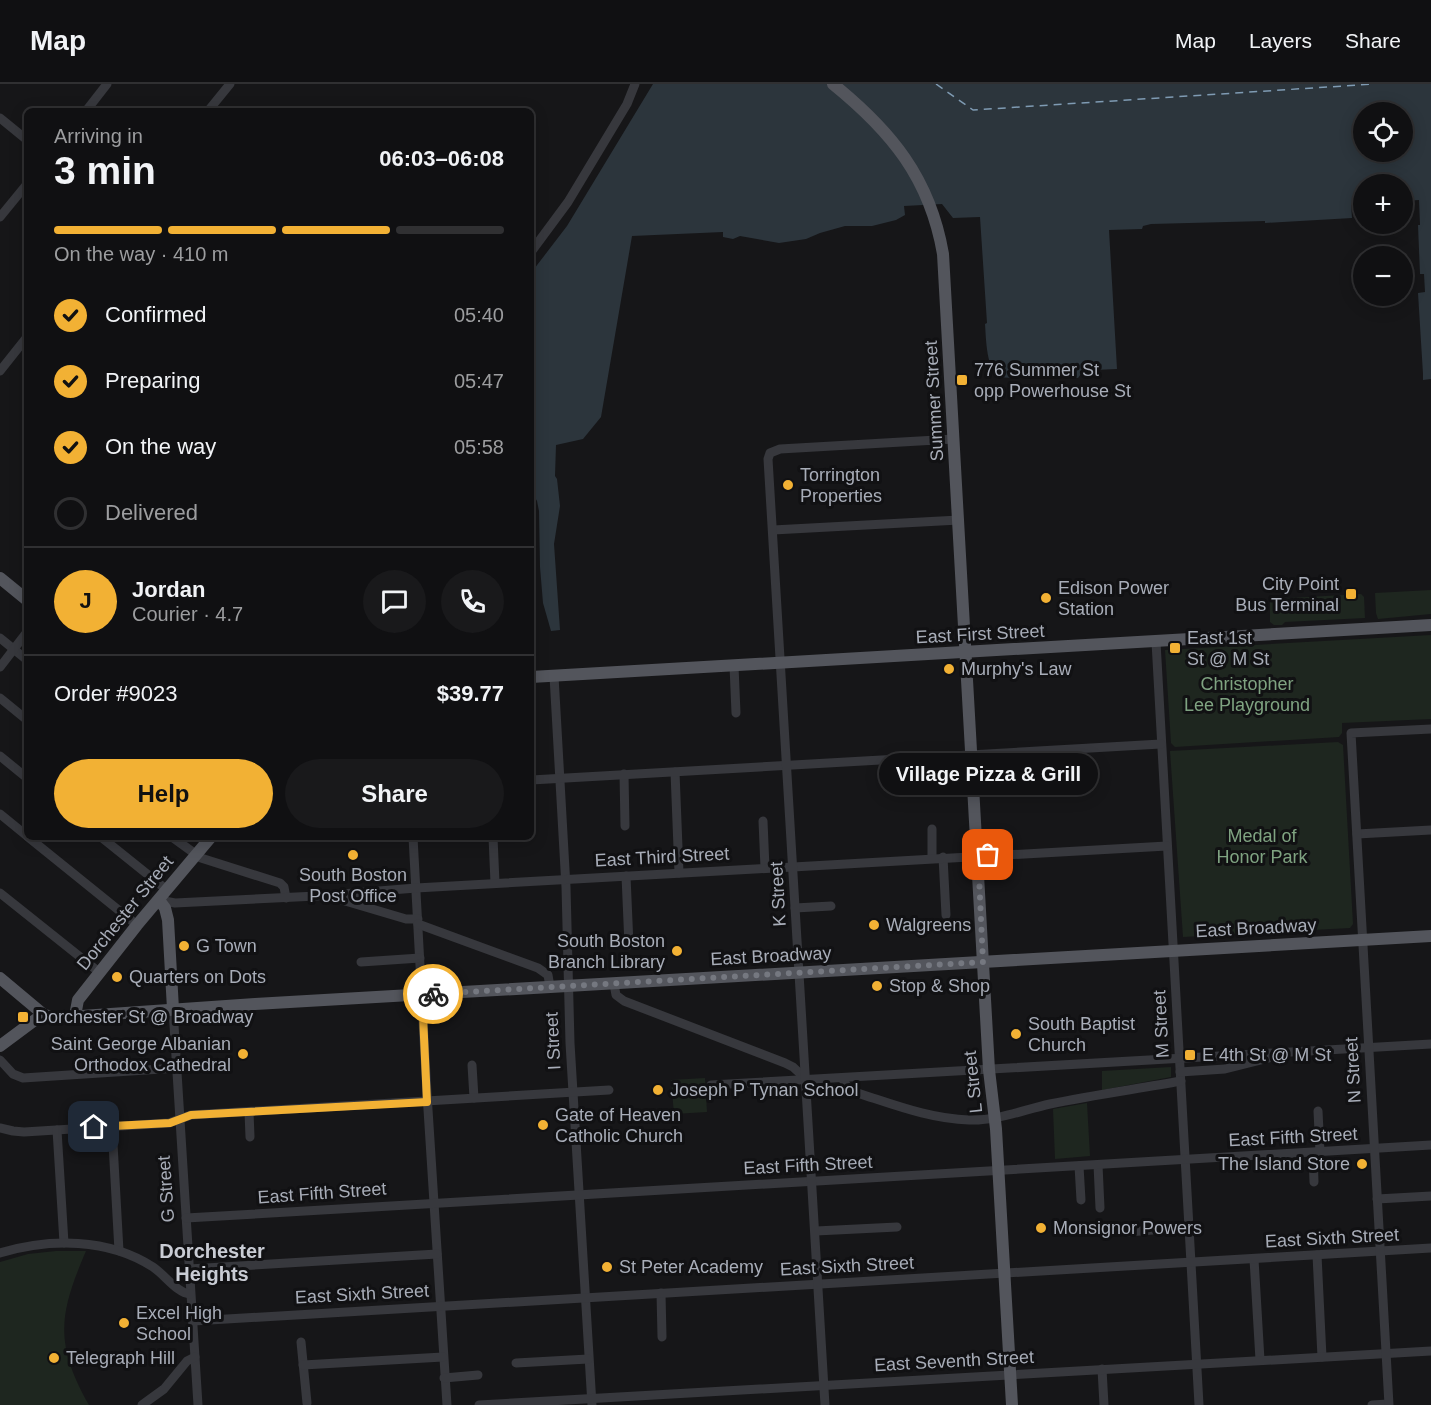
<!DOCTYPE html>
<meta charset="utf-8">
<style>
body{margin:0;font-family:Helvetica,sans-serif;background:#19191b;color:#f1f3f6;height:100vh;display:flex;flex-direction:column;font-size:22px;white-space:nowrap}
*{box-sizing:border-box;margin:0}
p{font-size:20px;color:#9c9d9f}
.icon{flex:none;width:33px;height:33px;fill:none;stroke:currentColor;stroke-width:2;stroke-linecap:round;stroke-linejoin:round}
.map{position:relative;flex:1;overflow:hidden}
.sheet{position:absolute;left:24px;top:24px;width:510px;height:732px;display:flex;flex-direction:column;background:#101012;border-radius:9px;box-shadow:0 3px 15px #0003,0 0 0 2px #303032}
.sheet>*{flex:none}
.tools{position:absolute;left:1353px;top:18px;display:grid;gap:12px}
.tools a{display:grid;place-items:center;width:60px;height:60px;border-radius:50%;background:#101012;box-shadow:0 3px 15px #0003,0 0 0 2px #303032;font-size:30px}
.pin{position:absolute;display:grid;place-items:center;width:51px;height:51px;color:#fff;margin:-26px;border-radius:12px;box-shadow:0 3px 9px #0006}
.courier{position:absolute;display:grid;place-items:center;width:60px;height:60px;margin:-30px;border:4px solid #f2b134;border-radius:50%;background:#fff;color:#222;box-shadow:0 2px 8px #0007}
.bubble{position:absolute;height:42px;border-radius:21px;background:#101012;box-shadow:0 3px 15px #0003,0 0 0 2px #303032;font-size:20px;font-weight:600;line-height:42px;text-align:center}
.headline em{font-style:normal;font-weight:600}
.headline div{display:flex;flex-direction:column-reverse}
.headline{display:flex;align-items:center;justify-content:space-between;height:102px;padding:0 30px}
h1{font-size:39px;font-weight:600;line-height:45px}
.bar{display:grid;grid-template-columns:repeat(4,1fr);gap:9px 6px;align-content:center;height:72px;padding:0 30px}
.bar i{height:8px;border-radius:4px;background:#303032}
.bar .selected{background:#f2b134}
.bar p{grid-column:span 4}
.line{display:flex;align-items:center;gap:15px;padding:0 30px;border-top:2px solid #303032}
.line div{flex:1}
.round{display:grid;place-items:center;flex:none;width:63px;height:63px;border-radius:32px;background:#19191b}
ol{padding:0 30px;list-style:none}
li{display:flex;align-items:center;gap:18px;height:66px}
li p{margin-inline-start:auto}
li .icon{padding:6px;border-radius:50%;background:#f2b134;color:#111;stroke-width:4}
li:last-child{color:#9c9d9f}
li i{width:33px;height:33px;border:3px solid #303032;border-radius:50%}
.button{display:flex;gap:12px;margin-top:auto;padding:12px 30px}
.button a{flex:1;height:69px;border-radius:36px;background:#f2b134;color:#111;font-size:24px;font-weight:600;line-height:69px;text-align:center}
.button a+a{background:#19191b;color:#f1f3f6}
header{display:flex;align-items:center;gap:36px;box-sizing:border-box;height:84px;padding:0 30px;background:#101012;border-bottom:2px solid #303032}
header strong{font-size:28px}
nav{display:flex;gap:33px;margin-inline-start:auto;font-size:21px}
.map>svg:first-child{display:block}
.green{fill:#1e261f}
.water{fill:#2c353c;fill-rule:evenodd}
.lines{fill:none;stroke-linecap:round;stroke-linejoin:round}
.ferry{stroke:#7f9bb3;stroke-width:1.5;stroke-dasharray:8 6;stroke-linecap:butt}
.minor{stroke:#37383d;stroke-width:9}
.major{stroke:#53555c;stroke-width:12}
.done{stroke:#757880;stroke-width:6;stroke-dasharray:0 10.8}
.route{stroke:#f2b134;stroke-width:8}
.poi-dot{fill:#f2b134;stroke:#111113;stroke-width:2}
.labels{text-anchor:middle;stroke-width:6;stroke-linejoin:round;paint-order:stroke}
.poi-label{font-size:18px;fill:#a8adb8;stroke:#111113;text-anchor:start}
.street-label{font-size:18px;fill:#a8adb8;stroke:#111113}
.park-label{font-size:18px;fill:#7fa381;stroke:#111113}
.neighbourhood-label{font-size:20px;font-weight:bold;fill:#c9ccd4;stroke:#111113}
</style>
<header>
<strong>Map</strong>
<nav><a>Map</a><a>Layers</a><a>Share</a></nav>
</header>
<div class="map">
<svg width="1431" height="1321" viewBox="0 0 1431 1321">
<rect width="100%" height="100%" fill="#161618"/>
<!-- green -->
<g class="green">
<path d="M1431 506V530L1378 535 1376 529 1375 509Z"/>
<path d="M1361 510 1364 513 1365 534 1285 538 1282 541H1274L1270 538V518L1272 515Z"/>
<path d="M1431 551V635L1342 639V649L1339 653 1175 663 1171 659 1165 566Z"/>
<path d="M1338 658 1343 661 1353 840 1350 844 1183 853 1170 667Z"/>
<path d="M1171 983V993L1102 1006V987Z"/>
<path d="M705 994 707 1028 674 1030 671 996Z"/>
<path d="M1087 1019 1090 1072 1055 1075 1053 1025Z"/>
<path d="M56 1167H86C59 1230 54 1259 89 1321H0V1178L28 1170Z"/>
</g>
<!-- water -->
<path class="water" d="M653 0H1431V295L1423 296V290L1418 209 1425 208 1424 190H1420L1418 141H1420L1419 116 1403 117 1402 100H1364L1363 119 1351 120 1352 134 1265 139V137L1151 140 1143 142 1142 145 1109 146 1117 285 1094 286 1090 294 1085 292 1083 287 1078 294 1072 293 1071 285 1035 287V292C1025 292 1011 295 1001 293 986 290 986 252 985 240L987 239 980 133 953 134 942 120 904 122 905 131 896 136 872 142H845L820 149 806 155 779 159 740 152 733 155 723 153V148L632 152 601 333 583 355 556 361 555 392 557 395 560 422 554 460 560 546 551 547 543 519 540 483 539 427 537 417 531 407V189L567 142ZM1364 28H1402V68H1364Z"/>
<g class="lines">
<!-- ferry -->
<path class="ferry" d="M936 0 973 26 1374 0"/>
<!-- minor -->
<g class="minor">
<path d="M86 27 107 0"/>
<path d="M208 27 230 0"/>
<path d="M0 34 27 56"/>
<path d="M0 133 27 100"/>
<path d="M531 168 568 118 627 20 635 0"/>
<path d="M0 287 27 253"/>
<path d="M773 446 959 436"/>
<path d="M0 554 27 576"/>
<path d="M1156 558 1199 1321"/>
<path d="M734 582 736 629"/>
<path d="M0 583 27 548"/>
<path d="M554 592 566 803 570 959 592 1321"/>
<path d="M0 614 27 636"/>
<path d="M0 672 27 694"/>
<path d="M675 688 679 789"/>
<path d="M624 690 625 742"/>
<path d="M531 696 1161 660"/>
<path d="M0 730 27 752"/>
<path d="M763 737 765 784"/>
<path d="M932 745V774"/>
<path d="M1357 750 1431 746"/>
<path d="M28 753 137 841"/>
<path d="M101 753 167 806"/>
<path d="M172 753 201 774 280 799 284 803 286 814"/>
<path d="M413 753 427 1010 447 1321"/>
<path d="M493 753 495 799"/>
<path d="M943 773 946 831"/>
<path d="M626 792 629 861"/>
<path d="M0 809 99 888"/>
<path d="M335 814 406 835H418"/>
<path d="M159 816 175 819 317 812 416 804 1167 762"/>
<path d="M795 824 831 822"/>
<path d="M418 840 538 884 548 891 550 903"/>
<path d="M361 878 420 874"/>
<path d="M614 900 616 911 624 917 785 979 793 983 806 995"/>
<path d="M173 925 198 1321"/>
<path d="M0 976 13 990 23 994 177 984"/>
<path d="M472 981 474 1014"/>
<path d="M1180 988 1225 985 1269 974"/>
<path d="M843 994C845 1008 864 1011 876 1015 906 1025 937 1035 969 1036 997 1037 1023 1026 1050 1020 1093 1011 1137 1005 1181 997"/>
<path d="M711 1001 1431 960"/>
<path d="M1318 1027 1320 1068"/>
<path d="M249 1028 250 1053"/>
<path d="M112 1042 119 1167"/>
<path d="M0 1044 13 1047 24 1048 169 1039 191 1031 609 1006"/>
<path d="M57 1046 64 1159"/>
<path d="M1313 1069 1314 1098"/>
<path d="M1098 1081 1100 1124"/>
<path d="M1079 1082 1081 1116"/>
<path d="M1377 1115 1431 1112"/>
<path d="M186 1134 1431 1061"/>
<path d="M816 1147 897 1143"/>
<path d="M1128 1148 1189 1143"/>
<path d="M0 1169C50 1154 108 1154 153 1183 165 1191 177 1209 190 1210"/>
<path d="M1317 1171 1322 1273"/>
<path d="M1254 1175 1260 1276"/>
<path d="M189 1185 437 1170"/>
<path d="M661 1209 662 1253"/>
<path d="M193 1237 1431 1164"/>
<path d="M301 1258 307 1319"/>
<path d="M516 1279 588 1275"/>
<path d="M303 1281 443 1273"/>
<path d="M1102 1285 1104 1321"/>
<path d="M444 1294 478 1291"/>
<path d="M142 1321 164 1305 187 1277 195 1273"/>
<path d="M479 1321 1431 1267"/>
<path d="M825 1321 768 375 770 369 780 365 954 355"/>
<path d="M1372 1321 1388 1320"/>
<path d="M1389 1321 1351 649 1431 645"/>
</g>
<!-- major -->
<g class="major">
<path d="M833 0C891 47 930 94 943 170L989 986 996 1045 1012 1321"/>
<path d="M0 494 27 516"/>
<path d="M531 593 1431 541"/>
<path d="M159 816 165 824 168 836 173 925"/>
<path d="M0 894 43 930 53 934 255 920 1431 852"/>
<path d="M75 932 78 916 137 841 211 753"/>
<path d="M0 962 43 930"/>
</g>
</g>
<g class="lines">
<!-- done -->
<path class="done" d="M433 910 983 878 978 771H988"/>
<!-- route -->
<path class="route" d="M94 1043 170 1039 191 1031 427 1018 422 910H433"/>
</g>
<!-- markers -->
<g class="poi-dot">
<rect x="956" y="290" width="12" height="12" rx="3"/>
<circle cx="788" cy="401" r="6"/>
<rect x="1345" y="504" width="12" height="12" rx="3"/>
<circle cx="1046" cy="514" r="6"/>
<rect x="1169" y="558" width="12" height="12" rx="3"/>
<circle cx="949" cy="585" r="6"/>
<circle cx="353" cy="771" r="6"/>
<circle cx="874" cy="841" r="6"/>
<circle cx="184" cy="862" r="6"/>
<circle cx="677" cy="867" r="6"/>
<circle cx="117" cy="893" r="6"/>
<circle cx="877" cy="902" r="6"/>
<rect x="17" y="927" width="12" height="12" rx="3"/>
<circle cx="1016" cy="950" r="6"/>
<circle cx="243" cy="970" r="6"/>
<rect x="1184" y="965" width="12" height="12" rx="3"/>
<circle cx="658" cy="1006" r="6"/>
<circle cx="543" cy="1041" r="6"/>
<circle cx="1362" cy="1080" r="6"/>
<circle cx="1041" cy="1144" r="6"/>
<circle cx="607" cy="1183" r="6"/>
<circle cx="124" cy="1239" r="6"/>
<circle cx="54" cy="1274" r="6"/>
</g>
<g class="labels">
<!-- poi labels -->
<g class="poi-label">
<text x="974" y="292">776 Summer St<tspan x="974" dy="21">opp Powerhouse St</tspan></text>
<text x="800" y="397">Torrington<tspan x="800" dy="21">Properties</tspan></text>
<text x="1339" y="506" text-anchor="end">City Point<tspan x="1339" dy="21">Bus Terminal</tspan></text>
<text x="1058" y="510">Edison Power<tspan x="1058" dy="21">Station</tspan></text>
<text x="1187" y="560">East 1st<tspan x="1187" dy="21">St @ M St</tspan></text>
<text x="961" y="591">Murphy's Law</text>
<text x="353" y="797" text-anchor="middle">South Boston<tspan x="353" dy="21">Post Office</tspan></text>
<text x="886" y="847">Walgreens</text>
<text x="665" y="863" text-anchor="end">South Boston<tspan x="665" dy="21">Branch Library</tspan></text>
<text x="196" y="868">G Town</text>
<text x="129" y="899">Quarters on Dots</text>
<text x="889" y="908">Stop &amp; Shop</text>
<text x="35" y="939">Dorchester St @ Broadway</text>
<text x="1028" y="946">South Baptist<tspan x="1028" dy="21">Church</tspan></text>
<text x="231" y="966" text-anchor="end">Saint George Albanian<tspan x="231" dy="21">Orthodox Cathedral</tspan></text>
<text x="1202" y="977">E 4th St @ M St</text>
<text x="670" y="1012">Joseph P Tynan School</text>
<text x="555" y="1037">Gate of Heaven<tspan x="555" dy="21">Catholic Church</tspan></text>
<text x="1350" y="1086" text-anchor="end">The Island Store</text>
<text x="1053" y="1150">Monsignor Powers</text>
<text x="619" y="1189">St Peter Academy</text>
<text x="136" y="1235">Excel High<tspan x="136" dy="21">School</tspan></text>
<text x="66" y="1280">Telegraph Hill</text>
</g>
<!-- street labels -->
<g class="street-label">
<text transform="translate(934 317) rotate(-93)" y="6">Summer Street</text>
<text transform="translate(980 550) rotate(-3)" y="6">East First Street</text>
<text transform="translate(662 773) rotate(-3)" y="6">East Third Street</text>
<text transform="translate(778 810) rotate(-93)" y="6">K Street</text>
<text transform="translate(125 829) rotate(-51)" y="6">Dorchester Street</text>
<text transform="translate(1256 844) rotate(-3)" y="6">East Broadway</text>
<text transform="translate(771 872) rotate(-3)" y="6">East Broadway</text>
<text transform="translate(1161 940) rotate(-93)" y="6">M Street</text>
<text transform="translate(553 957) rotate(-93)" y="6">I Street</text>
<text transform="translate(1353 986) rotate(-93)" y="6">N Street</text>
<text transform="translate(973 998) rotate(-96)" y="6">L Street</text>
<text transform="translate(1293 1053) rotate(-3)" y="6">East Fifth Street</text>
<text transform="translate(808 1081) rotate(-3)" y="6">East Fifth Street</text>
<text transform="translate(166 1105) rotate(-94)" y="6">G Street</text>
<text transform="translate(322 1109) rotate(-4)" y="6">East Fifth Street</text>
<text transform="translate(1332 1154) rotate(-3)" y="6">East Sixth Street</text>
<text transform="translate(847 1182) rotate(-3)" y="6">East Sixth Street</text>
<text transform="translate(362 1210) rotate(-3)" y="6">East Sixth Street</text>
<text transform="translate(954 1277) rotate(-3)" y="6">East Seventh Street</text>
</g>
<!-- park labels -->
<g class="park-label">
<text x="1247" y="606">Christopher<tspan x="1247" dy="21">Lee Playground</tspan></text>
<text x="1262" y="758">Medal of<tspan x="1262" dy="21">Honor Park</tspan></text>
</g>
<!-- neighbourhood labels -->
<g class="neighbourhood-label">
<text x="212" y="1174">Dorchester<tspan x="212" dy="23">Heights</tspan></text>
</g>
</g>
</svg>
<div class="tools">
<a><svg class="icon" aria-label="locate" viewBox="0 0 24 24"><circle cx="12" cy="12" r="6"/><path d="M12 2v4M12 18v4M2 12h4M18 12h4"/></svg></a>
<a>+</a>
<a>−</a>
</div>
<div class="pin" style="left:988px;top:771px;background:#ea580c"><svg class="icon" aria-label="bag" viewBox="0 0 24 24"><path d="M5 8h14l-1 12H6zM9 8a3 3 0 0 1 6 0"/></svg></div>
<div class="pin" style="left:94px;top:1043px;background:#1f2937"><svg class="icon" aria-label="home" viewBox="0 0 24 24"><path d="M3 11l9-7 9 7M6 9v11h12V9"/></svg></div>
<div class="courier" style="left:433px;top:910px"><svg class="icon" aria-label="bike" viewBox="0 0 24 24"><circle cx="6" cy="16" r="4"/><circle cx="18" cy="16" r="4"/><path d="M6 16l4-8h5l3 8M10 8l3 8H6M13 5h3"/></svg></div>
<div class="bubble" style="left:879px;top:669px;width:219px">Village Pizza &amp; Grill</div>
<section class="sheet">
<div class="headline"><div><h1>3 min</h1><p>Arriving in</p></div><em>06:03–06:08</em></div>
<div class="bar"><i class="selected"></i><i class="selected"></i><i class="selected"></i><i></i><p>On the way · 410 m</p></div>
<ol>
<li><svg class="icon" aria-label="check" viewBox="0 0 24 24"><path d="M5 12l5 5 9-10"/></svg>Confirmed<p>05:40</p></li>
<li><svg class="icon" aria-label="check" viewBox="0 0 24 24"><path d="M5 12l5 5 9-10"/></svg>Preparing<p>05:47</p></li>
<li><svg class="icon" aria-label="check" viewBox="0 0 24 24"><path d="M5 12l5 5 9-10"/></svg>On the way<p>05:58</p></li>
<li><i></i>Delivered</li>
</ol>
<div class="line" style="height:108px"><b class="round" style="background:#f2b134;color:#111">J</b><div><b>Jordan</b><p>Courier · 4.7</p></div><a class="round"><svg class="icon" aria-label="chat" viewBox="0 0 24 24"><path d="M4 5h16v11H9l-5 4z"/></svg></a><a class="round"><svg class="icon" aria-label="phone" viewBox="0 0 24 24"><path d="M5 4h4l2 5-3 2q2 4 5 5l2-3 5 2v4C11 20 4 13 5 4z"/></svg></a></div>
<div class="line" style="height:78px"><div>Order #9023</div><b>$39.77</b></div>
<div class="button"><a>Help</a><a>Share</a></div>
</section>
</div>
